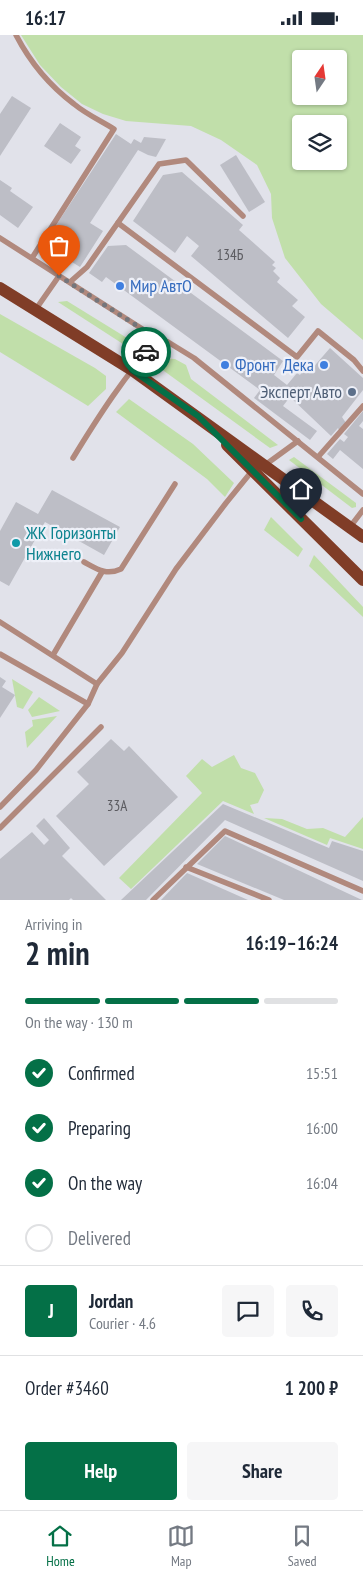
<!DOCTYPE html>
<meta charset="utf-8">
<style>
body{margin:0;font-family:"PT Sans Narrow",sans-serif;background:#f6f6f7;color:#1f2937;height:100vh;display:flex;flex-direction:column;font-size:19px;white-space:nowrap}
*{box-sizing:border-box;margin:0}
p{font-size:16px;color:#747a83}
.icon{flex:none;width:28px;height:28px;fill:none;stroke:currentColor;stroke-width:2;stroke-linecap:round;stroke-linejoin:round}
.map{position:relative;height:865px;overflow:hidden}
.panel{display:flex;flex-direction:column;background:#fff;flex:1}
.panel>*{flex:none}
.needle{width:32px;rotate:13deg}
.controls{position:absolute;left:292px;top:15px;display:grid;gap:10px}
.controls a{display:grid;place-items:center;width:55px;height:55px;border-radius:5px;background:#fff;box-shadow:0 1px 4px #0004;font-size:25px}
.pin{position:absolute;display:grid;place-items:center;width:42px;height:42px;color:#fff;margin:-51px -21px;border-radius:50% 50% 50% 0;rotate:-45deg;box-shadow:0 0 5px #0007}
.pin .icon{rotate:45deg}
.courier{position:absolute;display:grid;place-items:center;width:50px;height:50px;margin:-25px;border:4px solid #047047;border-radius:50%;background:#fff;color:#222;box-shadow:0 1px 6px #0007}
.overview em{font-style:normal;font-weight:800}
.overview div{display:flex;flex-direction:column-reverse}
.overview{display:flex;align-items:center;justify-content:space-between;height:85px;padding:0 25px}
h1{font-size:32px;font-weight:800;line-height:38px}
.bar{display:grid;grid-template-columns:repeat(4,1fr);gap:8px 5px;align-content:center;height:60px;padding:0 25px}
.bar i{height:6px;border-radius:4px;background:#e0e1e3}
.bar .on{background:#047047}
.bar p{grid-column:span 4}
.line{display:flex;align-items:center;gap:12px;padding:0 25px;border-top:1px solid #e0e1e3}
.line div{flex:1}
.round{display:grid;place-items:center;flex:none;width:52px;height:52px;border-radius:5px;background:#f6f6f7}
ol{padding:0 25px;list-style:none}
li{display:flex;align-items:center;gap:15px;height:55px}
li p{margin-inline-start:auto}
li .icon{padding:5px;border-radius:50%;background:#047047;color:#fff;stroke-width:4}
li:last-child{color:#747a83}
li i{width:28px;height:28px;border:2px solid #e0e1e3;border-radius:50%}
.button{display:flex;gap:10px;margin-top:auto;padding:10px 25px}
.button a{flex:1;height:58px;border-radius:5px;background:#047047;color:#fff;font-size:20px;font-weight:800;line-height:58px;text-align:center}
.button a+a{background:#f6f6f7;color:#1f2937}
.status{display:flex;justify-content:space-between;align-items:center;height:35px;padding:0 25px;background:#fff;direction:ltr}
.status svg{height:14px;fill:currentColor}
.tabs{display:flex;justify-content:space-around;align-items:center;height:70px;border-top:1px solid #e0e1e3;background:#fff;font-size:14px;color:#747a83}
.tabs a{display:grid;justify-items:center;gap:2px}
.tabs .on{color:#047047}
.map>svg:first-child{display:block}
.green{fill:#c1dfaa;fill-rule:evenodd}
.building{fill:#bdbec6}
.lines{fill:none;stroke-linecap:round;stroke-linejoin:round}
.service{stroke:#b1897d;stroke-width:5.5}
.primary{stroke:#803d27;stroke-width:12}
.done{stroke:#75767b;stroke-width:5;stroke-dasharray:0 9}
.route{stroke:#047047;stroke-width:6}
.shop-dot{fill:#3f7fe0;stroke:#eef0f8;stroke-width:2}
.service-dot{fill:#5c6f8a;stroke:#eef0f8;stroke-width:2}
.culture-dot{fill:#0f9aa8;stroke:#eef0f8;stroke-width:2}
.labels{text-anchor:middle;stroke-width:4.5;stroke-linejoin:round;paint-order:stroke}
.number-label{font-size:15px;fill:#5c5c61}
.shop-label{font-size:18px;fill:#366cbe;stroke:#eef0f8;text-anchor:start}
.service-label{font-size:18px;fill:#4e5e75;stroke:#eef0f8;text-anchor:end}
.culture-label{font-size:18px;fill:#0d838f;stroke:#eef0f8;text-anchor:start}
</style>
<div class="status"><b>16:17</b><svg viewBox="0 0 49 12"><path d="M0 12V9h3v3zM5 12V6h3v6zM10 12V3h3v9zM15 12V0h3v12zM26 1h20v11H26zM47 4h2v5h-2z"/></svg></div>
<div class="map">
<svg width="363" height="865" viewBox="0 0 363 865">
<rect width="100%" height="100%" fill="#e1e2ea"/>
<!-- green -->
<g class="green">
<path d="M21 0H363V305L321 269 285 223 272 183 271 159 257 130 221 105 191 91 126 86 103 79 82 69 61 52 40 30ZM301 24H339V61H301ZM301 89H339V126H301Z"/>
<path d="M67 266 140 311 137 318 58 267Z"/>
<path d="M0 279 95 333 106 341V354L88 371 0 317Z"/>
<path d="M160 323 175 324 186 330 191 344 278 410 270 413 153 328 151 324Z"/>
<path d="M129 364 193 409 234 448 225 462 207 444 116 377Z"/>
<path d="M294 422 356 468V472L352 473 289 425Z"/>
<path d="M271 482 303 514 298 522 264 495Z"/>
<path d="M314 520 363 572V582L309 531Z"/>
<path d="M12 644 33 657 23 674 17 672Z"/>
<path d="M39 662 60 676 32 682 28 675Z"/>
<path d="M57 681 27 713 25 697 33 691 32 685Z"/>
<path d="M234 720 241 733 255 738 264 755 258 768 250 770 254 779 223 766 131 854 119 843 202 758 186 741 202 724 212 732Z"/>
<path d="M363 782V814L330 803 327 810 264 783 282 784 307 794 323 793 345 802Z"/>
</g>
<!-- building -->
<g class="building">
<path d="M12 61 31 73 0 121V79Z"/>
<path d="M60 88 81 102 75 111 81 115 71 129 44 111Z"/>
<path d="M116 99 131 109 134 104 141 108 144 102 166 104 156 122 148 120 138 115 90 188 103 196 80 232 67 224 70 219 61 214 64 210 49 201Z"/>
<path d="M236 120 265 167 249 177 220 130Z"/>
<path d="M182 137 243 190 239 195 275 227 272 230 276 233 273 236 280 243 277 247 298 265 292 271 305 282 288 303 191 221 199 211 187 201 175 218 133 186 163 140Z"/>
<path d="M0 145 12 153 10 156 33 172 18 193 0 180Z"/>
<path d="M126 210 283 326 274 340 287 350 297 338 300 340 305 332 310 336 330 313 363 343V355L342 382 346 388 339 395 338 393 331 401 290 362 283 371 317 396 310 405 254 363 260 355 106 242 102 247 89 238 108 211Z"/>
<path d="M363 376V386L359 391 363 394V434L340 415 333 424 327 419 340 404 344 407 348 402 344 399Z"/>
<path d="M52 455 120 492 104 520 45 487 9 551 0 546V496L16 467 38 479Z"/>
<path d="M0 642 6 646 2 652 15 660 0 683Z"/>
<path d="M111 704 124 716 129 711 178 762 104 831 56 781 89 749 77 737Z"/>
<path d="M223 769 329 813 332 806 363 816V846L225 785 146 865H121Z"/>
<path d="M44 783 70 813 62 821 106 865H73L71 863 69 865H0V824L32 797 44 810 49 805 36 791Z"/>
<path d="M225 801 362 865H284L197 829Z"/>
<path d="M187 838 248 865H161Z"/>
</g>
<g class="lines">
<!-- service -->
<g class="service">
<path d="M16 0C30 27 50 51 74 69 86 79 101 86 114 94L32 223"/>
<path d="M118 188 297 322 318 296 354 325 363 336"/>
<path d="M0 203 158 304"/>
<path d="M70 247 87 232 159 129 186 125 243 181"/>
<path d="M36 274 59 241"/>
<path d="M318 422 363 371"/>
<path d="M73 423C98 382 125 340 158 304L168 307 194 323 363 459"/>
<path d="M265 430 298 406"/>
<path d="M350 492 363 475"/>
<path d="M84 527C97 534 106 541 121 534L175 449"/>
<path d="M0 587 97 649"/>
<path d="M0 619 88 669"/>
<path d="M53 620 102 537"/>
<path d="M0 772 36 735 88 669 97 649 122 618 176 534 226 468 252 436"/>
<path d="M0 793 101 692"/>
<path d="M186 832 269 865"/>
<path d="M153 865 225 796 363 856"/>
</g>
<!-- primary -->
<g class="primary">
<path d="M0 253 132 335 363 502"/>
<path d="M227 410 363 545"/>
</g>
</g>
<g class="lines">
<!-- done -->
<path class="done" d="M59 241 158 304 146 317"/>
<!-- route -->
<path class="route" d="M146 317 132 335 198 381 301 484"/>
</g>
<!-- markers -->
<g class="shop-dot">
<circle cx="120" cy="251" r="5"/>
<circle cx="225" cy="330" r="5"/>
<circle cx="324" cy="330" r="5"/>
</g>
<circle class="service-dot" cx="352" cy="357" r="5"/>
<circle class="culture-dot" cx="16" cy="508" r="5"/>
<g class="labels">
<!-- number labels -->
<g class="number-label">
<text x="230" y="225">134Б</text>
<text x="117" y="776">33А</text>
</g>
<!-- shop labels -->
<g class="shop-label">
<text x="130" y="257">Мир АвтО</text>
<text x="235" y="336">Фронт</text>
<text x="314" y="336" text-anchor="end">Дека</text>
</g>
<!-- service labels -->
<g class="service-label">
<text x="342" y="363">Эксперт Авто</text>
</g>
<!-- culture labels -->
<g class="culture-label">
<text x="26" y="504">ЖК Горизонты<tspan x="26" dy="21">Нижнего</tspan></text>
</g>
</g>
</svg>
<div class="controls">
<a><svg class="needle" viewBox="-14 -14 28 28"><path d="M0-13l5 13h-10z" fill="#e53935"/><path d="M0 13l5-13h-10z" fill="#747a83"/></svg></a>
<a><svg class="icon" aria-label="layers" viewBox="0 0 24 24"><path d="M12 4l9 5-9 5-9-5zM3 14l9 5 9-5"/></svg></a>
</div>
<div class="pin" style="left:59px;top:241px;background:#ea580c"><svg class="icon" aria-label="bag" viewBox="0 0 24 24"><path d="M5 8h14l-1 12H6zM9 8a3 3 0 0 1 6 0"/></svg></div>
<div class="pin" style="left:301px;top:484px;background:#1f2937"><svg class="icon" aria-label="home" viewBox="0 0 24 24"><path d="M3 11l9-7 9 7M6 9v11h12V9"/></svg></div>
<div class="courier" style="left:146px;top:317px"><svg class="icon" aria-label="car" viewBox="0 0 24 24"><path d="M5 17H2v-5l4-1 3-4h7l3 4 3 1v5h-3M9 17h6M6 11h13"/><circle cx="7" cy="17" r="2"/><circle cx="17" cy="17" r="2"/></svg></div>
</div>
<section class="panel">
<div class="overview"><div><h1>2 min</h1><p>Arriving in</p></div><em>16:19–16:24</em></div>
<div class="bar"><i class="on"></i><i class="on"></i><i class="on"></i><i></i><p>On the way · 130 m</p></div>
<ol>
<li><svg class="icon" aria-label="check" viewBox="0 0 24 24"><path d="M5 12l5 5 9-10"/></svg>Confirmed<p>15:51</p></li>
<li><svg class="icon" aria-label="check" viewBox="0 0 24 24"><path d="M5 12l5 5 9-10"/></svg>Preparing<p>16:00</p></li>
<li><svg class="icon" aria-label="check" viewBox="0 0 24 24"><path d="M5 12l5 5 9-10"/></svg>On the way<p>16:04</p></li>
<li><i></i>Delivered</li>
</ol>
<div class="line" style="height:90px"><b class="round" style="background:#047047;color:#fff">J</b><div><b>Jordan</b><p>Courier · 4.6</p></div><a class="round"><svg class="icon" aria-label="chat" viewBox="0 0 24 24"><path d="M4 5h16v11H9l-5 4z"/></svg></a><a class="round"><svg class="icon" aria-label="phone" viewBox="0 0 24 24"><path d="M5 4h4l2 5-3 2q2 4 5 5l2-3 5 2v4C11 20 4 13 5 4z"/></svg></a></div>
<div class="line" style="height:65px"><div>Order #3460</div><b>1 200 ₽</b></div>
<div class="button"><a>Help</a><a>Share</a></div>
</section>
<nav class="tabs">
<a class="on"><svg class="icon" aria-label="home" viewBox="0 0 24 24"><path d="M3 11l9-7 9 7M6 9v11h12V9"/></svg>Home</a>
<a><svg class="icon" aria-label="map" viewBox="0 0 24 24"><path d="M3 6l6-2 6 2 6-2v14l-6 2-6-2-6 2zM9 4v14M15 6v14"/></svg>Map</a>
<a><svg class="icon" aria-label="saved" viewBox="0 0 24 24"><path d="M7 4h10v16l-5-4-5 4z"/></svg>Saved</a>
</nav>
